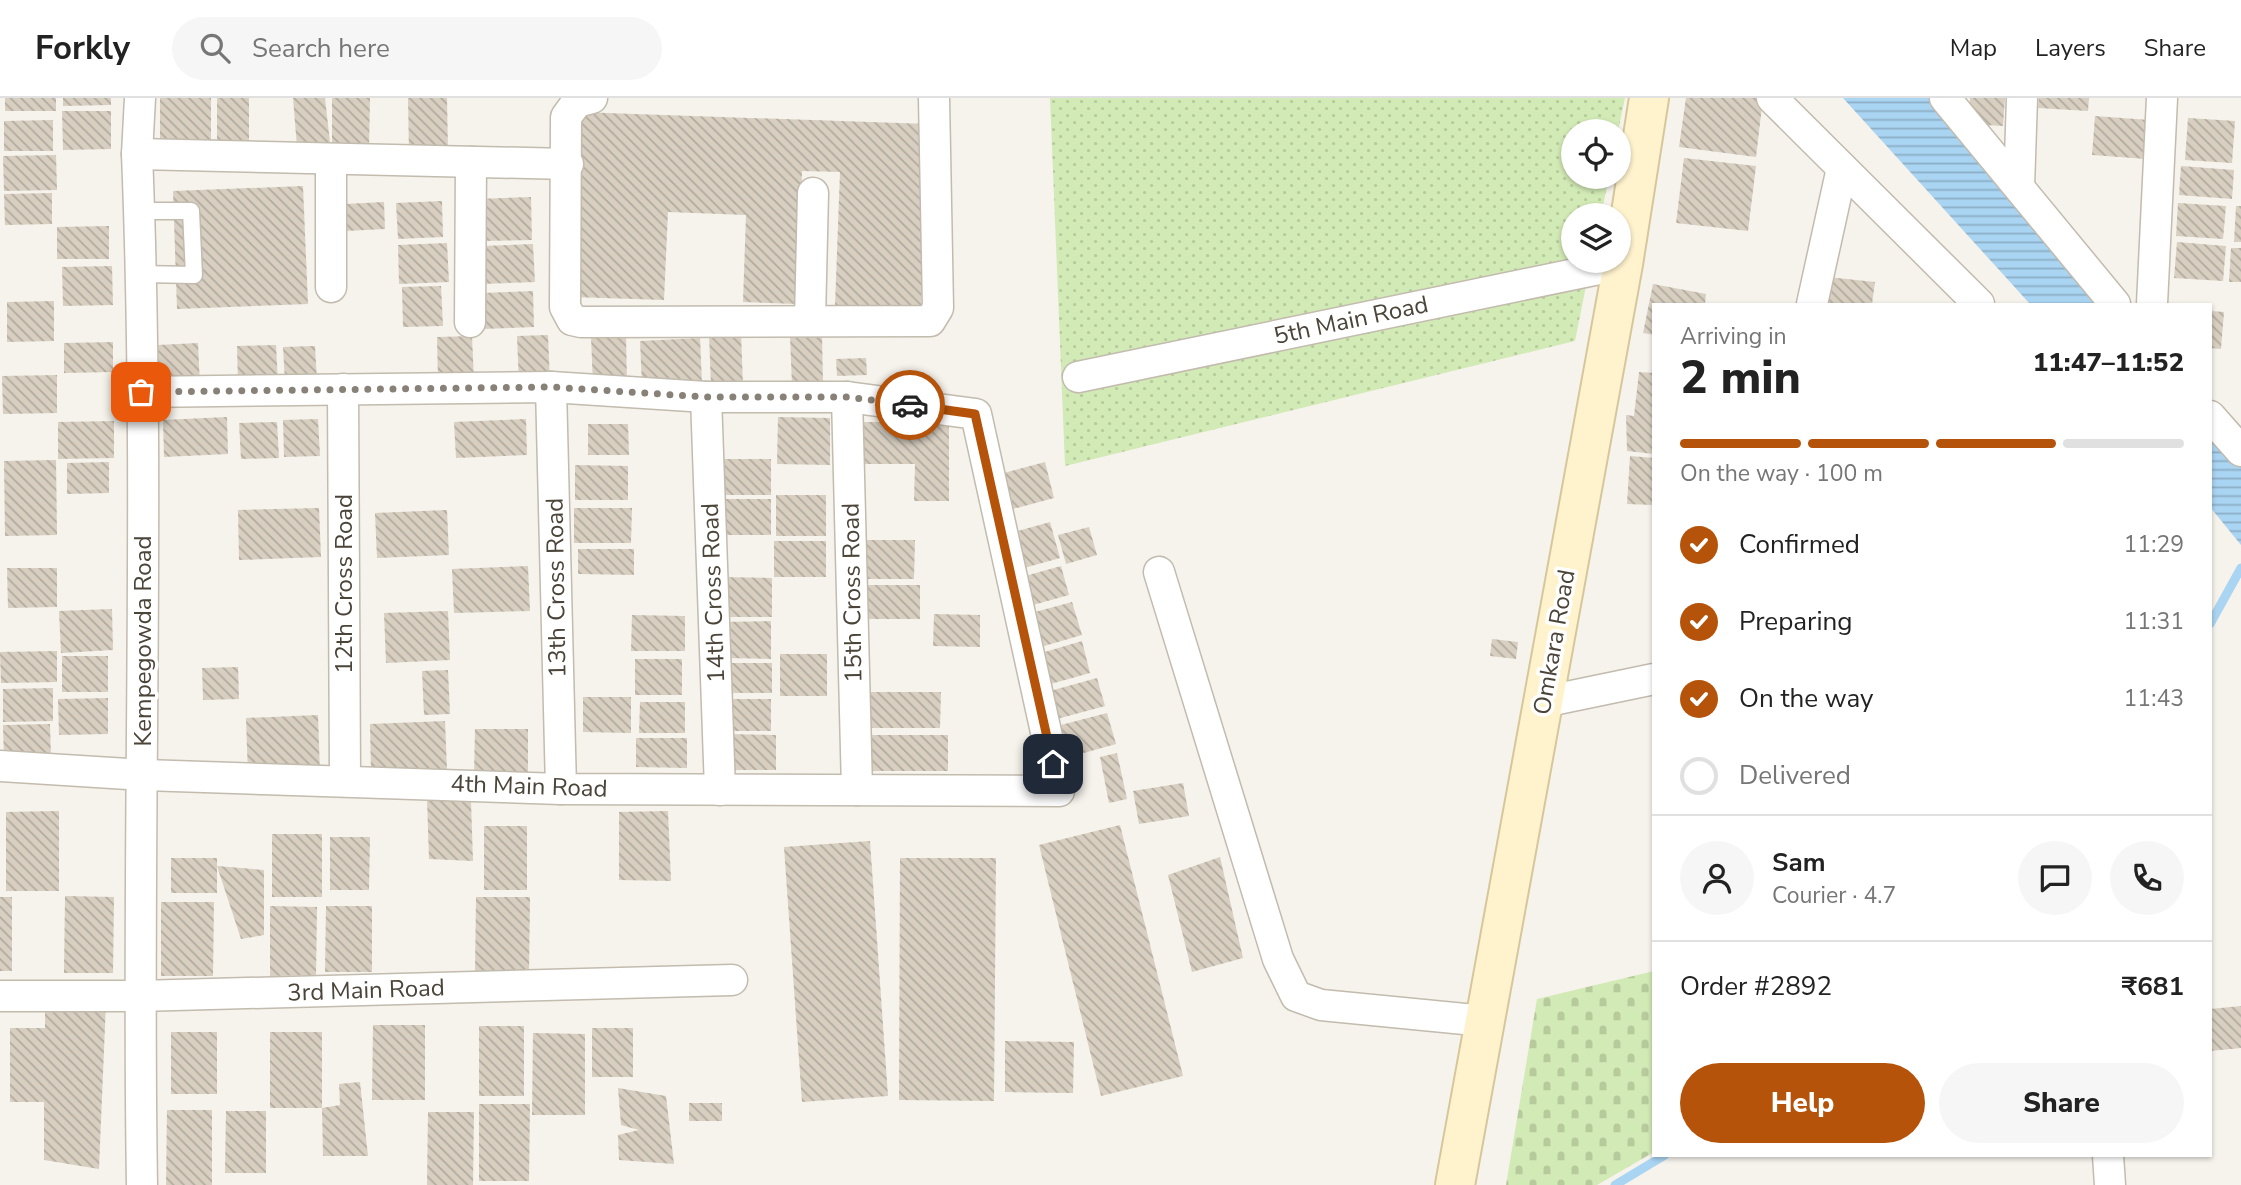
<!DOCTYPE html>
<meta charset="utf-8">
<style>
body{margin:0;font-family:"Nunito Sans",sans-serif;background:#f6f6f6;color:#222;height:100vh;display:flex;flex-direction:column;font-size:26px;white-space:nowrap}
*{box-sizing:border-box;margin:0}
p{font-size:23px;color:#767676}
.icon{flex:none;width:38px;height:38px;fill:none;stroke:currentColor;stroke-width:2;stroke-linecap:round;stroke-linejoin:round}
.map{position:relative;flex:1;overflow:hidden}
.sheet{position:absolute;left:1652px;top:205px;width:560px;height:854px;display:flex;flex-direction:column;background:#fff;border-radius:0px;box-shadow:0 2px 5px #0004}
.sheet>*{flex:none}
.fabs{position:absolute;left:1561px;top:21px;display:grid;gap:14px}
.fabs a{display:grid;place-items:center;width:70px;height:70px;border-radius:50%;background:#fff;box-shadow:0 2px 5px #0004;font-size:35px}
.pin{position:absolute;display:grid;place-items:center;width:60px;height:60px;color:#fff;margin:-30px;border-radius:14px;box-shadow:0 4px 10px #0006}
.courier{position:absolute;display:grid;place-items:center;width:70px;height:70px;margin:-35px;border:5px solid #b45309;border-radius:50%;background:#fff;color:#222;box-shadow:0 2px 9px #0007}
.headline em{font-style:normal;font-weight:800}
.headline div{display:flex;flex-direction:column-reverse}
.headline{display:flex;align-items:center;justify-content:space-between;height:119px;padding:0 28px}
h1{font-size:46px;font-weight:800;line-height:52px}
.bar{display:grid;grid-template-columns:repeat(4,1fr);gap:10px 7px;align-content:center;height:84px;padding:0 28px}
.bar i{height:9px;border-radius:5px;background:#e0e0e0}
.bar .on{background:#b45309}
.bar p{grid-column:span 4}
.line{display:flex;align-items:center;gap:18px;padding:0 28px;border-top:2px solid #e0e0e0}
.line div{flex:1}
.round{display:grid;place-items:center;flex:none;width:74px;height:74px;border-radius:37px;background:#f6f6f6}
ol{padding:0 28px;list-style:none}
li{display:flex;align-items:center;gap:21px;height:77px}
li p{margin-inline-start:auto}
li .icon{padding:7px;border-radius:50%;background:#b45309;color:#fff;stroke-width:4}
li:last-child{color:#767676}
li i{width:38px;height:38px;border:4px solid #e0e0e0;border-radius:50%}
.cta{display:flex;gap:14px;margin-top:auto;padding:14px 28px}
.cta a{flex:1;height:80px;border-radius:42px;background:#b45309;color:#fff;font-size:28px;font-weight:800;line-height:80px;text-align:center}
.cta a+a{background:#f6f6f6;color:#222}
header{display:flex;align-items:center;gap:42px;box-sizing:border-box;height:98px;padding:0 35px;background:#fff;border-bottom:2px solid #e0e0e0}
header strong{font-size:33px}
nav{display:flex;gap:38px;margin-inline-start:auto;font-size:24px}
.search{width:490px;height:63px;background:#f6f6f6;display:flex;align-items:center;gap:18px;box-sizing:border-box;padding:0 24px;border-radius:38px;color:#767676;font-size:26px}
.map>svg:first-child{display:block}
.grass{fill:url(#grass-dots)}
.cemetery{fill:url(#cemetery-stones)}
.water{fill:url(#water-rules)}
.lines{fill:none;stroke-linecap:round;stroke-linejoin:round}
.stream{stroke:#a9d4f2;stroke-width:9}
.building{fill:url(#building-back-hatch)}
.lane-casing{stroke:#c2bbae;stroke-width:19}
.street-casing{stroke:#c2bbae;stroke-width:33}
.secondary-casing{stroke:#d6c79b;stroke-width:42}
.lane{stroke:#fff;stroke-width:16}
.street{stroke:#fff;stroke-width:30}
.secondary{stroke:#fff3cd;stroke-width:38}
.done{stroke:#878178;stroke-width:7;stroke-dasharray:0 12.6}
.route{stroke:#b45309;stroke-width:9}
.labels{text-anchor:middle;stroke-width:7;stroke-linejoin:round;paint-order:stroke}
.street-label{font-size:24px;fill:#4b4439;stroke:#fff}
</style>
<header>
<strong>Forkly</strong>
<div class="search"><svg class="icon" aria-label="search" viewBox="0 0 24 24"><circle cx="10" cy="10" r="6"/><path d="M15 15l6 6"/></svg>Search here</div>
<nav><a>Map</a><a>Layers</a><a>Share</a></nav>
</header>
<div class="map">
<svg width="2241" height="1087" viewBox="0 0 2241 1087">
<defs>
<pattern id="grass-dots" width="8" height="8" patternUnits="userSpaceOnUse" patternTransform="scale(1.75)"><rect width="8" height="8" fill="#d2eab5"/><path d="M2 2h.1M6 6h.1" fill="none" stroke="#b6ca9c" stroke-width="1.8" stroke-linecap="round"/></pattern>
<pattern id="cemetery-stones" width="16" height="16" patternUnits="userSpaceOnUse" patternTransform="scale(1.75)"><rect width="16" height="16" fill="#d2eab5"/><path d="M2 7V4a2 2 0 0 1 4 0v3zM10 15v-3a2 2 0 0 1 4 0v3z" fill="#b6ca9c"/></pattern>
<pattern id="water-rules" width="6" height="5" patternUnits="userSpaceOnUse" patternTransform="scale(1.75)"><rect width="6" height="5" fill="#a9d4f2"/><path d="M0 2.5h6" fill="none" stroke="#8caec5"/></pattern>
<pattern id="building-back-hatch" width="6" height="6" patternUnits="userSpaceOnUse" patternTransform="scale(1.75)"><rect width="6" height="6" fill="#d8cfc1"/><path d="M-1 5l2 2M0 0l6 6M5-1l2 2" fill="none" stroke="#b1aa9e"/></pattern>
</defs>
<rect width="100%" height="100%" fill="#f6f3ec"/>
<!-- grass -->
<path class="grass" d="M1050 0H1625L1618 33H1573V79H1609L1601 117H1573V163H1591L1575 243 1065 368Z"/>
<!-- cemetery -->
<path class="cemetery" d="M1654 873V1054L1597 1087H1506L1537 901Z"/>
<!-- water -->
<g class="water">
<path d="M1843 0H1930L2106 206H2030Z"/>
<path d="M2210 328 2241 364V447L2210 409Z"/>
</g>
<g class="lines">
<!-- stream -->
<g class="stream">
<path d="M2210 526 2241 470"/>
<path d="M1615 1087 1665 1057"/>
</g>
</g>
<!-- building -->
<g class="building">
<rect x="5" y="0" width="51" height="13"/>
<path d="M63 0H111V7L63 8Z"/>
<rect x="160" y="0" width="51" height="55"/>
<rect x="217" y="0" width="32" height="50"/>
<path d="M293 0H325L330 45 297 49Z"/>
<path d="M332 0H370L369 51 332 50Z"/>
<path d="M408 0H447L448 55 409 57Z"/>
<path d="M1686 0H1763L1756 59 1679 49Z"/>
<path d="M1970 0H2005L2003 28 1968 26Z"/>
<path d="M2039 0H2089L2088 13 2038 10Z"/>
<path d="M62 13H111V51L63 52Z"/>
<path d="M578 14 928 26 921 211 835 208 840 74 802 73 797 206 743 204 746 117 668 114 664 202 572 199Z"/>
<path d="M2095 18 2149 22 2146 61 2092 57Z"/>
<path d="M2188 20 2235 23 2232 65 2185 62Z"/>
<path d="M53 22V53H4V23Z"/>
<path d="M56 57 57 92 4 93 3 58Z"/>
<path d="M1684 60 1756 68 1748 133 1676 125Z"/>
<path d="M2181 68 2234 72 2232 101 2179 97Z"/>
<path d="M303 88 308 206 177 211 173 93Z"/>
<path d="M52 95V126L5 127 4 96Z"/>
<path d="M531 99 532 142 479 143 477 101Z"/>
<path d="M442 103 443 139 398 141 396 105Z"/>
<path d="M384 104 385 131 346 133 345 106Z"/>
<path d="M2178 105 2226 108 2223 141 2176 138Z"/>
<path d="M2236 108H2241V144H2234Z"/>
<path d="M109 128V161H57V129Z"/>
<path d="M2177 144 2226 148 2223 183 2174 180Z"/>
<path d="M447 145 449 184 399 186 398 147Z"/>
<path d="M533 146 535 184 482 186 481 148Z"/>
<path d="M2231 150H2241V184H2229Z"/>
<path d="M112 168 113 207 63 208 62 169Z"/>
<path d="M1828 179 1875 184 1872 206H1824Z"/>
<path d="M1653 186 1706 196 1705 206H1654V237L1643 235Z"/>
<path d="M441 188 443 228 403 229 402 189Z"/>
<path d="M533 193 534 229 483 231 481 195Z"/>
<path d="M54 203V243L7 244V204Z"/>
<path d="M2210 213 2224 214 2221 251 2210 250Z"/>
<path d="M741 236 743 287 711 288 709 237Z"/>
<path d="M548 237 550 285 519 286 517 238Z"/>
<path d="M626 237 627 285 593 287 591 239Z"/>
<path d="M822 237 823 285 792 287 790 238Z"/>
<path d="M472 238 474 283 438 284 437 239Z"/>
<path d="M700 240 702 285 642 287 640 243Z"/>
<path d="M113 244V274L64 275V245Z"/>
<path d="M198 245 200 288 159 290 158 247Z"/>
<path d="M276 247 278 285 238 287 237 248Z"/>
<path d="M315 248 317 283 285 284 283 249Z"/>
<path d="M866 260 867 277 837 278 836 261Z"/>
<path d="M1639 274 1654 275V356L1627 353 1626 317 1634 318Z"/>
<path d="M57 277V315L3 316 2 278Z"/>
<path d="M227 319 228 356 164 359 163 322Z"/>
<path d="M778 319 830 320V367L777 366Z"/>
<path d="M318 321 320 358 284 359 283 322Z"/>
<path d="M526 321 527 357 456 360 454 324Z"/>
<path d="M114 323V360L58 361V324Z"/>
<path d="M277 324 279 360 241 361 239 325Z"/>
<path d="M861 324H949V403H914L915 366H861Z"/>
<path d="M588 326H628L629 357H588Z"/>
<path d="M1630 358 1654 360V407L1627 406Z"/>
<path d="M720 361H771V397H719Z"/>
<path d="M56 362 57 437 5 438 4 363Z"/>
<path d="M109 364V395L67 396V365Z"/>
<path d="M1045 364 1054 400 1009 412 1000 376Z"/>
<path d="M575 367 628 368V402H575Z"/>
<rect x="776" y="397" width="50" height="41"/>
<rect x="716" y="401" width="55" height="36"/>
<path d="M319 410 321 459 239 462 238 412Z"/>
<path d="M574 410H632L631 445H574Z"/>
<path d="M447 412 449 457 377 460 375 415Z"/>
<path d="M1050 424 1060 460 1013 473 1003 437Z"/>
<path d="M1089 429 1097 457 1066 466 1058 437Z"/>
<path d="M865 442H915L914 481H865Z"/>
<rect x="774" y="443" width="52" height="36"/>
<path d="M578 451H634V477L578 476Z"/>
<path d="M528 468 530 513 454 515 452 471Z"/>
<path d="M1061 468 1069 497 1026 509 1018 480Z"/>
<path d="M7 470H57V509L8 510Z"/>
<path d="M719 479 772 480V519H718Z"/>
<rect x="865" y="487" width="55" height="34"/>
<path d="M1072 504 1082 537 1034 551 1024 517Z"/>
<path d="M112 511 113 552 61 555 59 513Z"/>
<path d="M448 513 450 562 386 565 384 515Z"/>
<path d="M934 516 980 517V549L933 548Z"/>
<path d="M632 517 685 518V553H631Z"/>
<path d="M771 523V561L721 560V524Z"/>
<path d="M1492 541 1518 544 1516 561 1490 558Z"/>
<path d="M1082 543 1090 575 1047 587 1038 556Z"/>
<path d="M57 553V584L1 585 0 554Z"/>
<rect x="780" y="556" width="47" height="42"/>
<rect x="62" y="558" width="46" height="36"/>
<rect x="635" y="561" width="47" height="36"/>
<rect x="721" y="565" width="51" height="30"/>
<path d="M238 569 239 601 203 602 202 570Z"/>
<path d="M448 572 450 616 424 617 422 573Z"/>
<path d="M1097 580 1105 608 1057 621 1050 593Z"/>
<path d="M53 590V623L3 624V591Z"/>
<path d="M865 594H941L940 630H865Z"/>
<path d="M583 599H631V635L583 634Z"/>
<path d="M108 600V636L59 637 58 601Z"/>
<rect x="722" y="601" width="49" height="32"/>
<path d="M640 604H685V635H639Z"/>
<path d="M1107 615 1116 646 1066 660 1057 628Z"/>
<path d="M318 617 320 675 248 678 246 620Z"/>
<path d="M445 623 447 672 371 675 370 626Z"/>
<path d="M50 626 51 662 4 663 3 627Z"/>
<path d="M475 631H528V677H474Z"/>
<path d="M727 636 776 637V672H726Z"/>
<rect x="870" y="637" width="78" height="36"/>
<path d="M636 640H687V670L636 669Z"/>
<path d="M1117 655 1127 701 1109 705 1100 659Z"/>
<path d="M1183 685 1189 718 1139 726 1133 693Z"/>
<path d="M427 701 471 704 473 763 429 761Z"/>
<path d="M59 713V793H6V714Z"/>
<path d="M668 713 671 783 619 782V714Z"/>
<path d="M1120 727 1183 978 1101 998 1039 747Z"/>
<rect x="484" y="728" width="43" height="64"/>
<rect x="272" y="736" width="50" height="63"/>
<path d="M330 739H370L369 792H330Z"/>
<path d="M870 743 888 998 802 1004 784 749Z"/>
<path d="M1220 759 1243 860 1192 874 1168 777Z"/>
<path d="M171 760H217V768L264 772V837L241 841 217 768V795H171Z"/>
<path d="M900 760H996L994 1003 899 1002Z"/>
<path d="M65 798 114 799 113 875H64Z"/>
<rect x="0" y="799" width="12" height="74"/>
<path d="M476 799H530L529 875H475Z"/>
<path d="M161 804H214L213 878H161Z"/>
<path d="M270 808 317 809 316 877 270 878Z"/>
<path d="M326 808H372V874H325Z"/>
<path d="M106 904 99 1071 44 1062V1004H10V930H45V906Z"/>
<path d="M2241 908V950L2210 953V911Z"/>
<path d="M373 927H425V1002H372Z"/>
<rect x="479" y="928" width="45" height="70"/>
<rect x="592" y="930" width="41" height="49"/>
<rect x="171" y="934" width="46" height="62"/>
<rect x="270" y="934" width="52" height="76"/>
<path d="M533 935 585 936V1017H532Z"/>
<path d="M1005 943 1074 944 1073 995 1005 994Z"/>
<path d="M360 984 368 1058H323L322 1010 340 1007 339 986Z"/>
<path d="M618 990 666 998 674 1066 619 1062 618 1037 639 1032 621 1027Z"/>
<rect x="689" y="1005" width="33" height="18"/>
<path d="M479 1006H530L529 1083H479Z"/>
<path d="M167 1012H212V1087H166Z"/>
<path d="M226 1013H266V1075H225Z"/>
<path d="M428 1014H474L473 1087H427Z"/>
</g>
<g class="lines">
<!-- lane casing -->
<g class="lane-casing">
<path id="lane" d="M140 113H191L194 177 140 176"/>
</g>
<!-- street casing -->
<g class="street-casing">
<g id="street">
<path d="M140 0 137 56C151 400 136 744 142 1087"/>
<path d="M592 0 577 4 566 19 565 209 572 222 581 224 930 223 938 210 934 0"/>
<path d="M1772 0 1979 206"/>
<path d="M1945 0 2115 206"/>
<path d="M137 56 568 66"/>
<path d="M2019 89 2022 0"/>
<path d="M331 189V61"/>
<path d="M1812 206 1842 70"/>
<path d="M2152 206 2162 0"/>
<path d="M810 222 813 95"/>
<path d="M470 224 471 64"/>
<path d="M1078 279 1623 166"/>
<path d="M551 289 561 691"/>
<path d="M343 291 345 681"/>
<path d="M706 299 720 692"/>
<path d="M847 299 857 692"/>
<path d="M2210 318 2241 353"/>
<path d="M1159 474 1278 861 1296 898 1321 907 1485 923"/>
<path d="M1543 604 1654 581"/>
<path d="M0 668 144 677 561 691 1059 693 976 316 847 299H706L551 289 141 294"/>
<path d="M0 898H139L732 882"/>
<path d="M2108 1057 2110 1087"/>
</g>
</g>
<!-- secondary casing -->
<g class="secondary-casing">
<path id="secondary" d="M1455 1087 1623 166 1649 0"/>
</g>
<!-- lane -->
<use href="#lane" class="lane"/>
<!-- street -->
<use href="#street" class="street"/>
<!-- secondary -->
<use href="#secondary" class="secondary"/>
</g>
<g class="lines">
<!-- done -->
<path class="done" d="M141 294 551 289 706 299H847L910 307"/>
<!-- route -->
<path class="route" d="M910 307 975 316 1053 666"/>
</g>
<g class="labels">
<!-- street labels -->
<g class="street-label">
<text transform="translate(1351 222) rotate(-12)" y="8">5th Main Road</text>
<text transform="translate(344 486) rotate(-90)" y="8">12th Cross Road</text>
<text transform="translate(556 490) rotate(-91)" y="8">13th Cross Road</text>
<text transform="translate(713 495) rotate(-92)" y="8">14th Cross Road</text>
<text transform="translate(852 495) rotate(-91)" y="8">15th Cross Road</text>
<text transform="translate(143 543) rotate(-90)" y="8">Kempegowda Road</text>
<text transform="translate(1554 544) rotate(-80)" y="8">Omkara Road</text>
<text transform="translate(529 688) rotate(2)" y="8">4th Main Road</text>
<text transform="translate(366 892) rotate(-2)" y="8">3rd Main Road</text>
</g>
</g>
</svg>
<div class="fabs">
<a><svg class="icon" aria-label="locate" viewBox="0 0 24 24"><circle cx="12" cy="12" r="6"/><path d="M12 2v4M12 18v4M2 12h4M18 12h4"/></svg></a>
<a><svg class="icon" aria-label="layers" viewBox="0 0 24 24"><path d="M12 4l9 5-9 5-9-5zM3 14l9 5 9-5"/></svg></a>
</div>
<div class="pin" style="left:141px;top:294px;background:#ea580c"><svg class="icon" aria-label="bag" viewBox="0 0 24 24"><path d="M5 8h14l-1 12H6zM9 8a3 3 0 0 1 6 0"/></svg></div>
<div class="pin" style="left:1053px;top:666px;background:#1f2937"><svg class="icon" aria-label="home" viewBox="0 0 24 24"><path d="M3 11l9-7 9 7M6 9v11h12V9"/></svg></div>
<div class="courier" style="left:910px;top:307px"><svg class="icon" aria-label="car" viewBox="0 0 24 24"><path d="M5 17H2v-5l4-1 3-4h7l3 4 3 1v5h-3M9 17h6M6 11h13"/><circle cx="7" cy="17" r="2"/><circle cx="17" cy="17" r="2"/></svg></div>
<section class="sheet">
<div class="headline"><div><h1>2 min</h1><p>Arriving in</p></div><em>11:47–11:52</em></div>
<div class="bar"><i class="on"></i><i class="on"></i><i class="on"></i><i></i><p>On the way · 100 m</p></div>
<ol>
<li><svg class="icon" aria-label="check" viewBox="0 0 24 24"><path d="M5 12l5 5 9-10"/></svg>Confirmed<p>11:29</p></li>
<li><svg class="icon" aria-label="check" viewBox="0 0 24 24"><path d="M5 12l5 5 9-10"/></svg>Preparing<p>11:31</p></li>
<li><svg class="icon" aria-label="check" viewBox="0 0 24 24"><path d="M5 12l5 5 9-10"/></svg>On the way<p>11:43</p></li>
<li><i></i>Delivered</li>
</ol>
<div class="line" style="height:126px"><a class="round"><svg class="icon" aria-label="person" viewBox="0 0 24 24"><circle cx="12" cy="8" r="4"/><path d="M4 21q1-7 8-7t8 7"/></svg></a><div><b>Sam</b><p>Courier · 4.7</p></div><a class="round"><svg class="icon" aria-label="chat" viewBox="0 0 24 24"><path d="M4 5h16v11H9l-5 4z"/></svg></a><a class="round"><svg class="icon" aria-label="phone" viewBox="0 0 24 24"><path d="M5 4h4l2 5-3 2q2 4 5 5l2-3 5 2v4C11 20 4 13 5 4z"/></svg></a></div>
<div class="line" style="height:91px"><div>Order #2892</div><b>₹681</b></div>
<div class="cta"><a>Help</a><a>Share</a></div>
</section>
</div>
